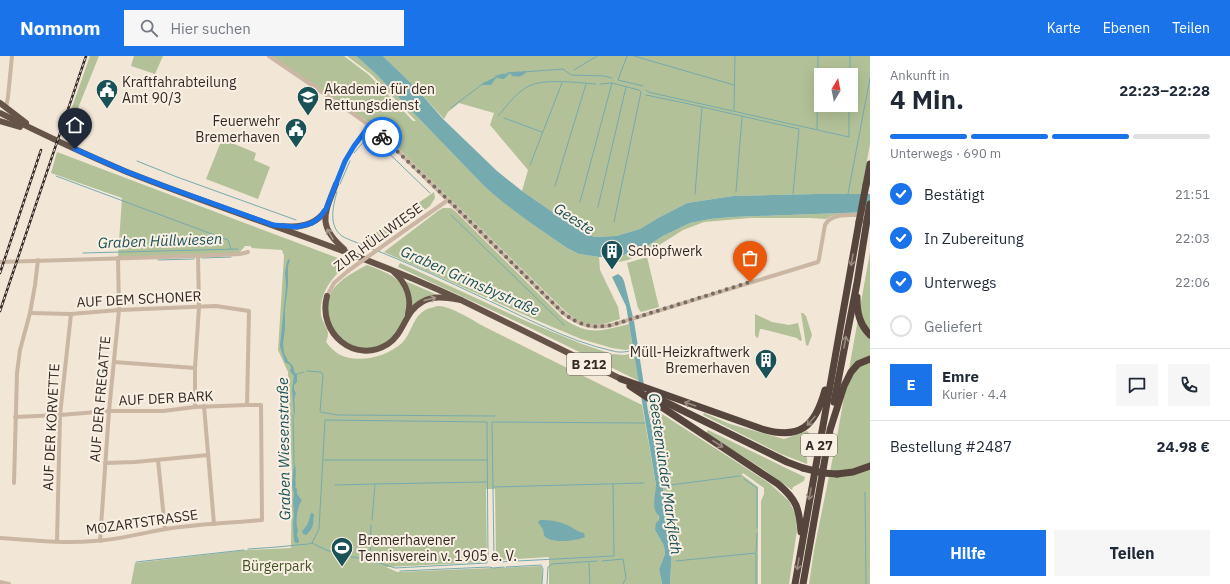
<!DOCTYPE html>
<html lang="de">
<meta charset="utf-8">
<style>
body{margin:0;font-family:"IBM Plex Sans",sans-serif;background:#f6f6f7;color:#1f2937;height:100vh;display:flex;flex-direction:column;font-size:15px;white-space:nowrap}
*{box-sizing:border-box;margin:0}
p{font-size:13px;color:#747a83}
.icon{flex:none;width:22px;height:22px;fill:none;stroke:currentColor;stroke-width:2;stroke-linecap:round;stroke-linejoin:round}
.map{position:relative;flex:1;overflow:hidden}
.details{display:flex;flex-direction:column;background:#fff;width:360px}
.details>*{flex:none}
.needle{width:26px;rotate:10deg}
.buttons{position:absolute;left:814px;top:12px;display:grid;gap:8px}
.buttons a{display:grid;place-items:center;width:44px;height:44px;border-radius:0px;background:#fff;box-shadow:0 4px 16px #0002;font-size:20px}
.pin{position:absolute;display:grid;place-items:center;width:34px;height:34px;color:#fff;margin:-41px -17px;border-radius:50% 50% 50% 0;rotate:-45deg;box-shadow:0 0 4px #0007}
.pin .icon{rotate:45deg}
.courier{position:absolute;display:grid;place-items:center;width:40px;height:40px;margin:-20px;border:3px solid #1a73e8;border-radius:50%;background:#fff;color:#222;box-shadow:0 1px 5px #0007}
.overview em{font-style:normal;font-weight:700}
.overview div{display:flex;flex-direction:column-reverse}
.overview{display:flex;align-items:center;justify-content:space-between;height:68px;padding:0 20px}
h1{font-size:26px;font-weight:700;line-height:30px}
.bar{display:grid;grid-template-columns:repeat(4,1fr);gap:6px 4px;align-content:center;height:48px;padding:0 20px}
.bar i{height:5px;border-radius:3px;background:#e0e1e3}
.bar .active{background:#1a73e8}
.bar p{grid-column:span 4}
.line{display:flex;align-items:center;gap:10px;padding:0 20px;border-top:1px solid #e0e1e3}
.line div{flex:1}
.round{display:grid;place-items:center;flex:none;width:42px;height:42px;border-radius:0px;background:#f6f6f7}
ol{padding:0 20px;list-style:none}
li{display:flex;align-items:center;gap:12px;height:44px}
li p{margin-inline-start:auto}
li .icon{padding:4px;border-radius:50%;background:#1a73e8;color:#fff;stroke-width:4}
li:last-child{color:#747a83}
li i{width:22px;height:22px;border:2px solid #e0e1e3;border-radius:50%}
.primary-button{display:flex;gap:8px;margin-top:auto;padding:8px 20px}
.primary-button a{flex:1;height:46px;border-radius:0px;background:#1a73e8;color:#fff;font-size:16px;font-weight:700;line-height:46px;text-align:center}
.primary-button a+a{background:#f6f6f7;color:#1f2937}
header{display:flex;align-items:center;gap:24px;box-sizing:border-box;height:56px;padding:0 20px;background:#1a73e8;color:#fff}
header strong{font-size:19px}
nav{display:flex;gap:22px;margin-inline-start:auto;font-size:14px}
.search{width:280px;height:36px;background:#f6f6f7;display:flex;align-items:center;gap:10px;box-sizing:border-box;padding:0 14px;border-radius:0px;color:#747a83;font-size:15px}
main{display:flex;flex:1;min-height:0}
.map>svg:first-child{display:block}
.green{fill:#b2c197;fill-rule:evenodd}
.water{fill:#75abaf}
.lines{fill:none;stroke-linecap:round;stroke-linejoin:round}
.stream{stroke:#75abaf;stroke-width:1}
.minor{stroke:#cab6a3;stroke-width:4}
.trunk{stroke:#665449;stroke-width:6}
.motorway{stroke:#56453c;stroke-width:7}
.rail-casing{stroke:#342a25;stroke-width:2.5}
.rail{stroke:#f9f0e3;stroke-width:1;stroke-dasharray:3;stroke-linecap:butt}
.minor-bridge{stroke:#cab6a3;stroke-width:4}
.motorway-bridge{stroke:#56453c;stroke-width:7}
.oneway{stroke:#a89a8e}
.oneway2{stroke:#97897f}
.done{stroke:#766c63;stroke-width:4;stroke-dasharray:0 7.2}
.route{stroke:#1a73e8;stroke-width:5}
.labels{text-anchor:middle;stroke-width:4;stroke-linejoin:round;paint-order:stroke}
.shield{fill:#f9f0e3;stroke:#6f655e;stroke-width:1}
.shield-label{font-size:13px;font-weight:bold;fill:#342a25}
.poi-label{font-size:14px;fill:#342a25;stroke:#f9f0e3;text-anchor:start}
.street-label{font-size:14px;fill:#342a25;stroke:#f9f0e3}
.park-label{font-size:14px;fill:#435328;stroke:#f9f0e3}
.water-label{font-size:15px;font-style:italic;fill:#1a5157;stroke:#f9f0e3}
</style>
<header>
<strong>Nomnom</strong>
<div class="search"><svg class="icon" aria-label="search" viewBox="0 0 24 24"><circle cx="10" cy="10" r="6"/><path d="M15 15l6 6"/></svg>Hier suchen</div>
<nav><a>Karte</a><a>Ebenen</a><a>Teilen</a></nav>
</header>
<main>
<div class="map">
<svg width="870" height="528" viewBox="0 0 870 528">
<rect width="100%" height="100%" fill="#f2e6d7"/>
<!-- green -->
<g class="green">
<path d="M90 0H99L72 67 69 79 63 77Z"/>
<path d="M134 0H163L155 18 131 10Z"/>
<path d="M272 0H344L369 19 413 65H416L372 19 347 0H356L375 17 485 131 532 168 567 192 579 198 599 201 600 214 618 251 620 263C608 267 594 272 581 266 576 264 570 259 565 255L400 94 370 67Z"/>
<path d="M383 0H870V88L861 138H816L733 140 687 147 658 162 640 173 616 180 594 181 573 170 522 135 528 114 490 69 494 57 459 47 448 56 444 63 416 32ZM821 19H851V49H821Z"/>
<path d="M222 83 256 97 254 104 270 111 258 143 206 123Z"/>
<path d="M57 96 351 207C333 218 319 237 321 259 322 265 327 271 328 277 328 280 327 284 326 286 329 290 333 294 337 297 356 309 387 301 402 287 413 276 412 258 430 252 432 252 436 250 438 250 449 249 474 265 485 271 537 297 590 323 642 349L656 429V436L659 464 655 474 664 490 665 498 659 513 662 528H549V501L499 504 496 503 495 433H486L487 506 386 511 397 516 541 510 542 513V528H131L135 507 247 494 291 492 292 417 288 316 278 294 284 200 282 194 252 192 250 190H245L239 197 118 201 122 142 51 117Z"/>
<path d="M434 136 435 142 430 150 374 190 364 185Z"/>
<path d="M443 152H451L455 155 564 263C589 280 601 275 629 268L633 292 626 294 612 292 581 283 536 264 384 196 438 155Z"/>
<path d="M870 156V158L835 159 831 160 826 163 810 162H750L704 166 683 174 653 193 628 204 619 206 611 205 610 201 621 200 644 192 663 180 690 167 710 163 733 161Z"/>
<path d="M870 196V528H809L814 494 836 386Z"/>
<path d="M647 201 659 251 641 256 638 252 627 207Z"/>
<path d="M400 207 526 265 582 288 612 298 624 299 634 297 639 325 524 269 398 211Z"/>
<path d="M367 209C377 213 391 217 399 226 413 242 407 264 394 279 391 281 389 285 386 287 365 300 339 288 329 267 328 263 328 256 328 252 326 230 350 218 367 209Z"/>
<path d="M403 224 440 240 411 253Z"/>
<path d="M801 257H803L806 260 812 279 808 290 806 289Z"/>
<path d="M755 258 772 266 789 269 798 267 802 284 800 285 797 282 762 273H760L758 282 756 281 755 279Z"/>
<path d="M648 349 769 427 789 445 795 457 797 474 789 528H761V445L764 438V432L743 417 742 419 758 431V528H670L672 491 661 420 663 406 654 383Z"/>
<path d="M704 357 730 368 784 383 807 375 810 378C807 383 805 389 805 395 806 401 808 403 807 408L781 398 703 359Z"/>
<path d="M708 374 790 414 805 421 804 425 793 431 792 434 763 413 706 377Z"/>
</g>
<!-- water -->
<g class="water">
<path d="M356 0H383L416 32 443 63 497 115 522 135 573 170 594 181 616 180 640 173 658 162 687 147 733 140 816 138H870V156L733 161 710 163 690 167 663 180 644 192 621 200 610 201 611 205 608 204 607 201H599L579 198 567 192 532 168 504 147 485 131 375 17Z"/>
<path d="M527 15C523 21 518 21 512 20L511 18H509C501 27 504 21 496 22L491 29H481C498 18 507 17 527 15Z"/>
<path d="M289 203 290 204 288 210V229L285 253V273L283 288 284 297 288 305 293 310 295 317 297 318V326L294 329V334L296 337C292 345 297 352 294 360L292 333 294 320 290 315 291 312 290 309 285 306 280 290 286 230 285 217 287 206Z"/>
<path d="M618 218 622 221 624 225 634 265 648 355 654 383 663 406 661 420 672 491 670 528H662L659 513 665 498 664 490 655 474 656 467 659 464V460C650 452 656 439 656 429L626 250 612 221Z"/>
<path d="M294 407C298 416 294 422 296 429L295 431 297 433C296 438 298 440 302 444 297 450 295 467 298 474L297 479 299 485 298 487H295L294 483 293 467 294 459 293 445 294 438 292 429Z"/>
<path d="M311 457H312L314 458C313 468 314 472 306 479L303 478 302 475C308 470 309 464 311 457Z"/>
<path d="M540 464C550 464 560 465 569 470 575 473 578 476 584 477L585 481C578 485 553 487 547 482 543 480 544 477 543 474 542 471 539 468 538 466Z"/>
</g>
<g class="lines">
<!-- stream -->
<g class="stream">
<path d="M627 0 618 24 643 30"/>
<path d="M634 0 734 29"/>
<path d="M574 14 597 0"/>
<path d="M523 16 563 13 571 19 604 20 612 22"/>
<path d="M507 17 519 16"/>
<path d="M850 19V0"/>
<path d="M495 20 504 18"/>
<path d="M600 28 612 27 639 34 641 36 614 166"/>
<path d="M646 34 648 36 849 81V49"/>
<path d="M646 39C697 49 748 62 799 73L793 138"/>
<path d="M451 52 485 26"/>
<path d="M734 54 735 0"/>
<path d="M498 60C507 50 516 36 529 30 544 22 579 27 596 28"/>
<path d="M504 62 542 76"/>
<path d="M817 73 818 0"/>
<path d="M354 97 366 83 373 82 430 137"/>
<path d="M137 105 177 121 296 164"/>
<path d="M530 109 562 27"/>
<path d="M56 120 228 184 231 193"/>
<path d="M340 128 350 105"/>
<path d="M555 130 586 28"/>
<path d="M337 136C333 150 328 170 342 180 348 184 367 190 375 194"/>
<path d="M736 136 742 61"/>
<path d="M695 138 702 51"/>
<path d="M848 138 870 22"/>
<path d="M580 146 612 27"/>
<path d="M598 151 626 31"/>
<path d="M451 159 564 269"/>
<path d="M378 195C413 209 447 225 481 241 523 260 567 285 613 295 619 297 627 296 634 294"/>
<path d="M83 197 238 193"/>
<path d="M202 202 231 201"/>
<path d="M158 204 194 203"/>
<path d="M307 315 321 316 323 319 320 356 338 359 495 360"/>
<path d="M297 318 304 316"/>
<path d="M293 359 294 408"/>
<path d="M324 404H487"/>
<path d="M744 423 757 432V472"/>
<path d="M375 428 486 426"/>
<path d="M613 428 614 500 498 506 494 504 492 366 645 367"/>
<path d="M335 429 375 428 372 464"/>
<path d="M663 430 740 420"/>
<path d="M494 431 644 427"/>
<path d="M865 436 866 528"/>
<path d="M248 493C264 492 280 491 296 489 302 488 307 489 312 487L326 494 347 500 370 504 395 512 487 507 488 502 487 366 325 364 319 473 312 487"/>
<path d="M756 496 757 477"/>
<path d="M370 504 371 469"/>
<path d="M602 505 623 503 626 522 623 528"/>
<path d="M676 505 756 497V528"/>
<path d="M136 506 244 494"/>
<path d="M589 507 590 528"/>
<path d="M506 511 541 509 543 513 542 528"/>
<path d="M400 515 489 511 493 512 504 511"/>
<path d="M547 528 548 511 552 508 597 505"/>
</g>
<!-- minor -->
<g class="minor">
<path d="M269 0 341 49 369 69 398 95 563 257C579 269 592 273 612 269L818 206 819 203 825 169C831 157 848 159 861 159"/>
<path d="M6 51 8 41 12 0"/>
<path d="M336 128 348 100 369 69"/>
<path d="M394 182 448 144"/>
<path d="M0 206 198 200 240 198 248 196"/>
<path d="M327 240 334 227 348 215"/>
<path d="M114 306 195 312"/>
<path d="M204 350 214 468"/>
<path d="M195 351V312L199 251 198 200"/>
<path d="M15 361 60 359 109 355H163L195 351 247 349"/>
<path d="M158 404 165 473"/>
<path d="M105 407 135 406 208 399"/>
<path d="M14 427 17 317 20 294 30 257 35 229 38 204"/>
<path d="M0 482C31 484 63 488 94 485 118 484 142 477 166 473 198 468 230 467 262 464L261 349H247L249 255 216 250 119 254 71 258 30 257"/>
<path d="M57 485 60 359 71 258"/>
<path d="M100 485 109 355 119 254 118 202"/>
<path d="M0 526 9 528"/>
</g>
<!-- trunk -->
<g class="trunk">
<path d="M0 47 26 67"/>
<path d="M0 57C42 78 84 98 127 116 238 160 352 193 461 244"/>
<path d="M0 65 20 71"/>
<path d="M336 128C325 157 316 169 344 193"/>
<path d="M282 170C299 172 315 170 325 155"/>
<path d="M394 216C406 227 412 242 408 258"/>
<path d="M327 240C317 277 355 309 388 288 404 278 405 255 422 246 434 239 448 242 461 244L621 323"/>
</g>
<!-- motorway -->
<g class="motorway">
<path d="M866 129 870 108"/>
<path d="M857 241C857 256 859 268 870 279"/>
<path d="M621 323 762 373C800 384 815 371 825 334"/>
<path d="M630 330 778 428C797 444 799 452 801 476"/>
<path d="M649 338 787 406 803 412"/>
<path d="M834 346 857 227 867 164"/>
<path d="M837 418 853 416 870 410"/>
<path d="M795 528 859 166"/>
<path d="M803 528 830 374 844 330 851 316 858 308 870 303"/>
</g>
<!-- rail casing -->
<g class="rail-casing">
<g id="rail">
<path d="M0 217 41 94"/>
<path d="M0 255 86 0"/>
</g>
</g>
<!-- rail -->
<use href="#rail" class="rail"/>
<!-- minor-bridge -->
<path class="minor-bridge" d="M348 215 394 182"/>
<!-- motorway-bridge -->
<g class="motorway-bridge">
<path d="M867 164 870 148"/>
<path d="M859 166 866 129"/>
<path d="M803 412 823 417 837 418"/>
</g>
</g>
<!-- one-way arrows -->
<defs><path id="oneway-shaft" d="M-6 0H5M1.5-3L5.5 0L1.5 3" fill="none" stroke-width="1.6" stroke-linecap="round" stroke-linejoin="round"/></defs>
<g class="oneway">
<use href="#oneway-shaft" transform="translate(330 178) rotate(-120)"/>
<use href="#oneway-shaft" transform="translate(430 243) rotate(-14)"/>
</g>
<g class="oneway2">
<use href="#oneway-shaft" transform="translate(852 204) rotate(100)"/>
<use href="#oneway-shaft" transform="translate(845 286) rotate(-79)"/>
<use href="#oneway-shaft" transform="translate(690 348) rotate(-161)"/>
<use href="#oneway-shaft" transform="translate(811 365) rotate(131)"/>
<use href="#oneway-shaft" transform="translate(718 388) rotate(33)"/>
<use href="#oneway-shaft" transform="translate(810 438) rotate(100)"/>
<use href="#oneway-shaft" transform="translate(798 508) rotate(99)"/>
</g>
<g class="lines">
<!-- done -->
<path class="done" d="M382 81 436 132 563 257C579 269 592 273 612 269L750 226"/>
<!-- route -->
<path class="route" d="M75 93 125 115 167 131 273 169 297 171 312 167 320 161 326 153 345 105 354 90 369 70 382 81"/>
</g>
<!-- icons -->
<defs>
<g id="civic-pin" transform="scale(1.15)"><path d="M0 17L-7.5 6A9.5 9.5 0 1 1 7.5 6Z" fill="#1a5157" stroke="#f9f0e3"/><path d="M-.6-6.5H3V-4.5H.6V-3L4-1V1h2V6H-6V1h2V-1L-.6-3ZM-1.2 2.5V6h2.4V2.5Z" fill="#fff"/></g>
<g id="school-pin" transform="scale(1.15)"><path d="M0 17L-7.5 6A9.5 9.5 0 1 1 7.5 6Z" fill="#1a5157" stroke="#f9f0e3"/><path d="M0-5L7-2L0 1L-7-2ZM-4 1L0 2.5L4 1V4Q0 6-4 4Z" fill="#fff"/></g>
<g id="building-pin" transform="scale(1.15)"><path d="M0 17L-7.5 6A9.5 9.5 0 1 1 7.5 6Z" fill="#1a5157" stroke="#f9f0e3"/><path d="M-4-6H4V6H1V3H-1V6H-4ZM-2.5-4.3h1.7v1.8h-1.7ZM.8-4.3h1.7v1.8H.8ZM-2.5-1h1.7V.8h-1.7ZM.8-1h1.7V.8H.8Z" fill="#fff"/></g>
<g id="stadium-pin" transform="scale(1.15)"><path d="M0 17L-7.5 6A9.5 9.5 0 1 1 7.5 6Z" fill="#1a5157" stroke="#f9f0e3"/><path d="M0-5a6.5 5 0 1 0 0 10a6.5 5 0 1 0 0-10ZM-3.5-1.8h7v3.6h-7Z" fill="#fff"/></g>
</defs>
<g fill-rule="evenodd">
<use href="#civic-pin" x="107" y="34"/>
<use href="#school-pin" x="308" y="41"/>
<use href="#civic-pin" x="296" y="73"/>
<use href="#building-pin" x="612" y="195"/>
<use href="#building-pin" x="766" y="304"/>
<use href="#stadium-pin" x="342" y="492"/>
</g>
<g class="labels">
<!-- shield labels -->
<g class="shield">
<rect x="567" y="297" width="44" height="22" rx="3"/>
<rect x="801" y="378" width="36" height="22" rx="3"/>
</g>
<g class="shield-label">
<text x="589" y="313">B 212</text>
<text x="819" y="394">A 27</text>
</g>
<!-- poi labels -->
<g class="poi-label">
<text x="122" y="31">Kraftfahrabteilung<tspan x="122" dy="16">Amt 90/3</tspan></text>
<text x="324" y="38">Akademie für den<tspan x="324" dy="16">Rettungsdienst</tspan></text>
<text x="280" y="70" text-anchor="end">Feuerwehr<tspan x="280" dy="16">Bremerhaven</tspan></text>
<text x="628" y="200">Schöpfwerk</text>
<text x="750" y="301" text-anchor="end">Müll-Heizkraftwerk<tspan x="750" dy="16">Bremerhaven</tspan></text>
<text x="358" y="489">Bremerhavener<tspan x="358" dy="16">Tennisverein v. 1905 e. V.</tspan></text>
</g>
<!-- street labels -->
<g class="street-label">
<text transform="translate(378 181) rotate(-36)" y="5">ZUR HÜLLWIESE</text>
<text transform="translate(139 243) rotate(-3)" y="5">AUF DEM SCHONER</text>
<text transform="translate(166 342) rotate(-3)" y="5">AUF DER BARK</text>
<text transform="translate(100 343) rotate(-85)" y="5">AUF DER FREGATTE</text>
<text transform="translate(51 371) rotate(-87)" y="5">AUF DER KORVETTE</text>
<text transform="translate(142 466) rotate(-8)" y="5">MOZARTSTRASSE</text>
</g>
<!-- park labels -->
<g class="park-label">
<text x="277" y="515">Bürgerpark</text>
</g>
<!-- water labels -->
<g class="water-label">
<text transform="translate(574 163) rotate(33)" y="5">Geeste</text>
<text transform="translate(160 185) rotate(-2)" y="5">Graben Hüllwiesen</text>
<text transform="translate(470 225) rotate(24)" y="5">Graben Grimsbystraße</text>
<text transform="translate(284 393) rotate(-91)" y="5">Graben Wiesenstraße</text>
<text transform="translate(665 418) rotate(82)" y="5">Geestemünder Markfleth</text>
</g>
</g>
</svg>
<div class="buttons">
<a><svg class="needle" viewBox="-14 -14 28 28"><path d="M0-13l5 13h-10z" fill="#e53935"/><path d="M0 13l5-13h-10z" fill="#747a83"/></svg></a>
</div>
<div class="pin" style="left:750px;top:226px;background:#ea580c"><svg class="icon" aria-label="bag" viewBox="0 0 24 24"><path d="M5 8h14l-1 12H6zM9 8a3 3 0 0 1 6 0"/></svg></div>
<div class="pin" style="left:75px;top:93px;background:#1f2937"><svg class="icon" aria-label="home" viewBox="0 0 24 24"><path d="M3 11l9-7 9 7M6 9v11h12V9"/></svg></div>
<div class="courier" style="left:382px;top:81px"><svg class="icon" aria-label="bike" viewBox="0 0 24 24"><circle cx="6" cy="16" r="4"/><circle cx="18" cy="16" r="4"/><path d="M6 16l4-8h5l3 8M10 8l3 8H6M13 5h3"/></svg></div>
</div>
<section class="details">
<div class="overview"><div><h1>4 Min.</h1><p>Ankunft in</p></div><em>22:23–22:28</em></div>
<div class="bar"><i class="active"></i><i class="active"></i><i class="active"></i><i></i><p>Unterwegs · 690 m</p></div>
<ol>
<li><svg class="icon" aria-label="check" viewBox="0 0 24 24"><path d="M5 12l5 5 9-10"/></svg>Bestätigt<p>21:51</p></li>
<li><svg class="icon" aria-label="check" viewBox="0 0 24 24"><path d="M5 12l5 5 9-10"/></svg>In Zubereitung<p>22:03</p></li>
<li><svg class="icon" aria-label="check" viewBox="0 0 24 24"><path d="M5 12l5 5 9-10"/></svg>Unterwegs<p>22:06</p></li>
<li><i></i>Geliefert</li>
</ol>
<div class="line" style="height:72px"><b class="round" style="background:#1a73e8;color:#fff">E</b><div><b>Emre</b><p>Kurier · 4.4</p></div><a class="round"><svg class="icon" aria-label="chat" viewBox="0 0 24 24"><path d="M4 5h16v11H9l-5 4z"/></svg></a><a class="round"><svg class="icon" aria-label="phone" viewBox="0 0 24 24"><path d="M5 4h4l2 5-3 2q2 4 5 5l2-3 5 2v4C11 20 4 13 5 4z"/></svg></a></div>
<div class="line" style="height:52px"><div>Bestellung #2487</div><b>24.98 €</b></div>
<div class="primary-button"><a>Hilfe</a><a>Teilen</a></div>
</section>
</main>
